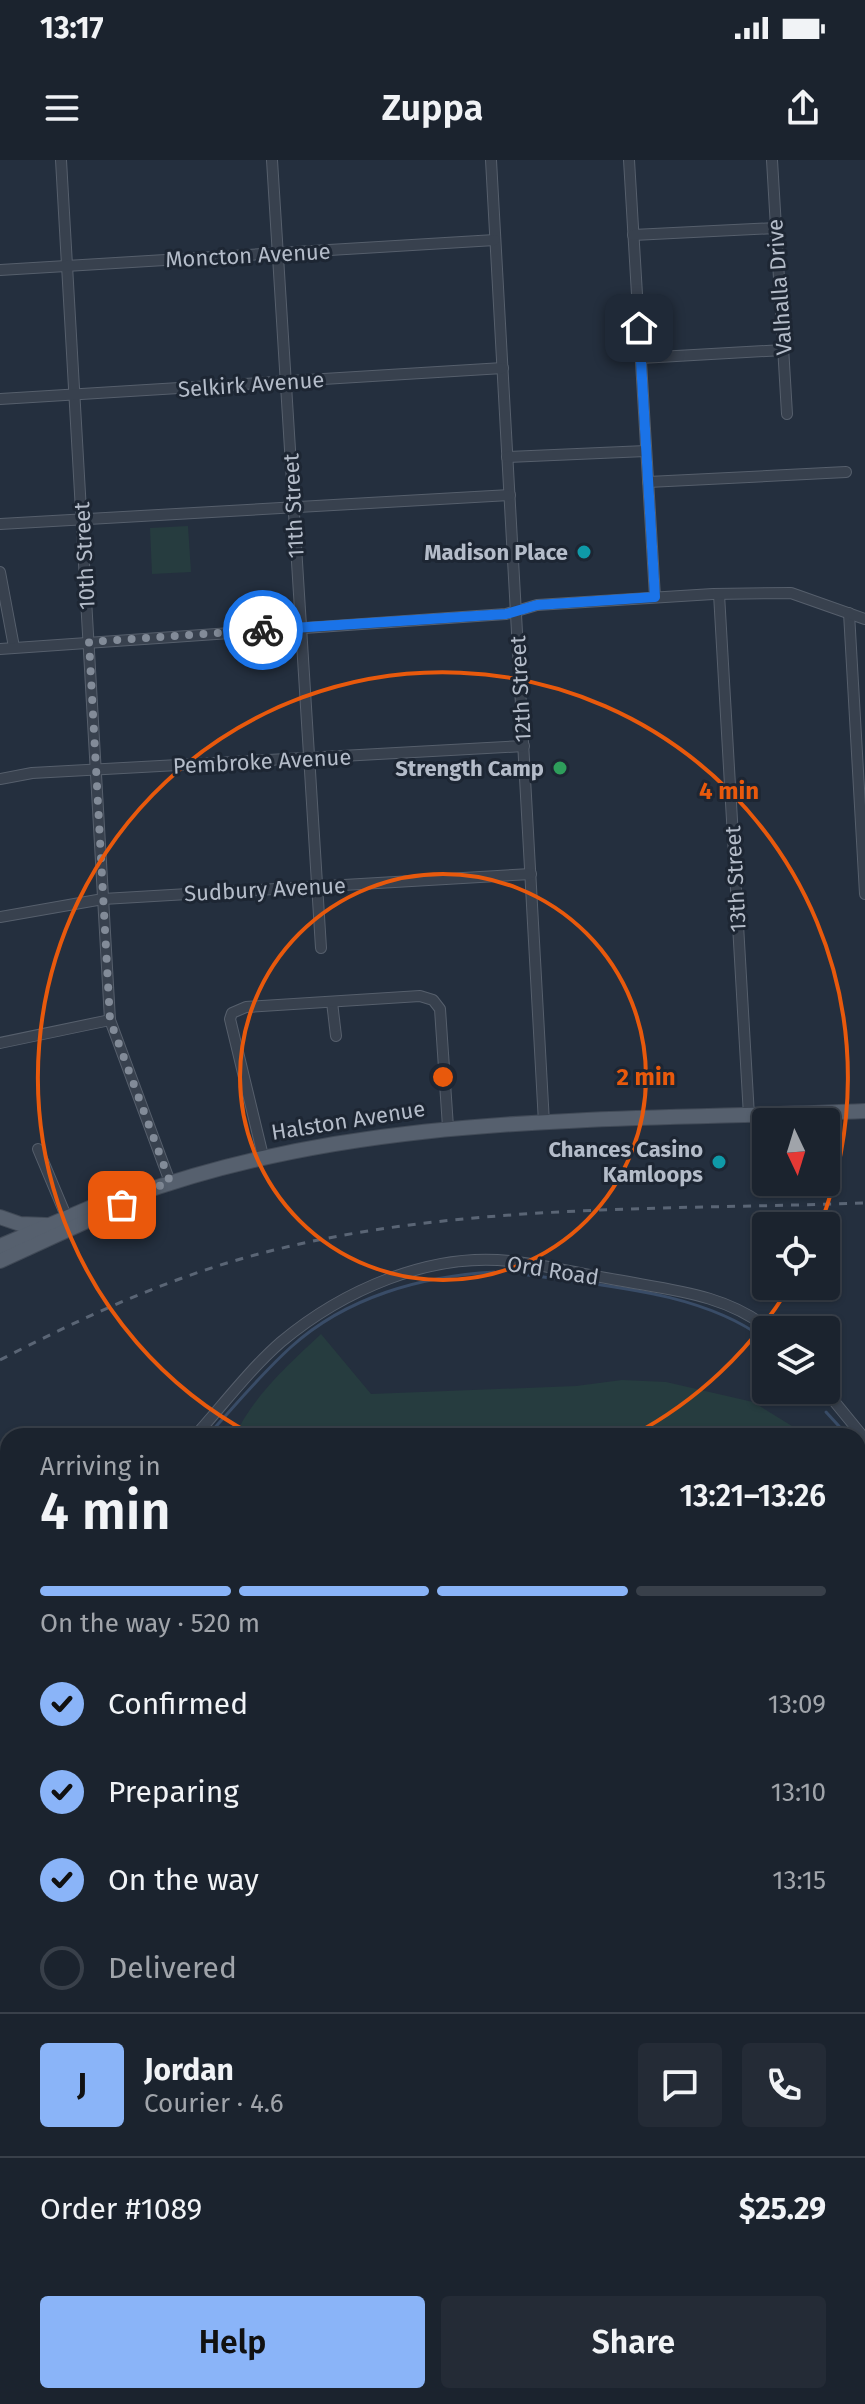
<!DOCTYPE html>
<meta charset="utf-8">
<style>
body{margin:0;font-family:"Fira Sans",sans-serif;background:#242b36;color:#f1f3f6;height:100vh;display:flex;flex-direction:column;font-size:30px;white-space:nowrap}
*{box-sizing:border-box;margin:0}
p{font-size:26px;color:#a0a4aa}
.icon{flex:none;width:44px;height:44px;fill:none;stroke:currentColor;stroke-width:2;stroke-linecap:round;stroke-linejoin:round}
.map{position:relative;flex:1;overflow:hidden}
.side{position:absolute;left:0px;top:1268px;width:866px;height:976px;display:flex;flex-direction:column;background:#1b232e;border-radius:24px 24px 0 0;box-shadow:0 2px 6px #0004,0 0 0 2px #39404a}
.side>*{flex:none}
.needle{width:52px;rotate:176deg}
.fabs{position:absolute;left:752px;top:948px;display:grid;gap:16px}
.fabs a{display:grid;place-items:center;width:88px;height:88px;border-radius:8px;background:#1b232e;box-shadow:0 2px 6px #0004,0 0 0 2px #39404a;font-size:40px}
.pin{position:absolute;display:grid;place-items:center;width:68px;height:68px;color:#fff;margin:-34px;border-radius:16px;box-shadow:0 4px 12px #0006}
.courier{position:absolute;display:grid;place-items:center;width:80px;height:80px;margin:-40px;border:6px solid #1a73e8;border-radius:50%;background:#fff;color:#222;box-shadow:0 2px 10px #0007}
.summary em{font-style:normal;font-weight:600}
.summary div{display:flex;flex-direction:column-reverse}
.summary{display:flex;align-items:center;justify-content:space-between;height:136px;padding:0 40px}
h1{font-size:52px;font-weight:600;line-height:60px}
.bar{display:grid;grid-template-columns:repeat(4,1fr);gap:12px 8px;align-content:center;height:96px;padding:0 40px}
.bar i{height:10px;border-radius:6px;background:#39404a}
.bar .selected{background:#8ab4f8}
.bar p{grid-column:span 4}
.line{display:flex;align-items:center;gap:20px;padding:0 40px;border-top:2px solid #39404a}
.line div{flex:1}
.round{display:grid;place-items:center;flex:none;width:84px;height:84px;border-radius:8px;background:#242b36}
ol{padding:0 40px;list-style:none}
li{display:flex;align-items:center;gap:24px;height:88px}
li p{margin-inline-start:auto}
li .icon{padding:8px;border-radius:50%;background:#8ab4f8;color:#111;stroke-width:4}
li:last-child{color:#a0a4aa}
li i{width:44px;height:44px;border:4px solid #39404a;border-radius:50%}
.primary-button{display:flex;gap:16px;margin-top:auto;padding:16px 40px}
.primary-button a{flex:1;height:92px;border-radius:8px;background:#8ab4f8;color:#111;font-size:32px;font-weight:600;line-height:92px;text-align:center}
.primary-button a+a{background:#242b36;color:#f1f3f6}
.status{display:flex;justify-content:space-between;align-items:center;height:56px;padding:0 40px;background:#1b232e;direction:ltr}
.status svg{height:22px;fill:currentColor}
header{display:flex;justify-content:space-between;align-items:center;height:104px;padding:0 40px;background:#1b232e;font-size:36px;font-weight:600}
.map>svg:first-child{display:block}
.green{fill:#263c3f}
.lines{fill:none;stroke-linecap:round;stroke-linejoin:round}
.stream{stroke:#394c67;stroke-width:3}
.minor-casing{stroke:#565f6c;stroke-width:12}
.major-casing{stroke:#414a57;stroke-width:16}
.minor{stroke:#38414e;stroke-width:10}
.major{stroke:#56606e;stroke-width:14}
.rail{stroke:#5a6575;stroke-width:3;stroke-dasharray:8 8;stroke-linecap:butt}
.done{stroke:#828b98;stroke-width:8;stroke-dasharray:0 14.4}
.route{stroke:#1a73e8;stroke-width:10}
.ring{fill:none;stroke:#e8590c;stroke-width:4}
.culture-dot{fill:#0f9aa8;stroke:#1d2633;stroke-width:3}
.leisure-dot{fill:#2e9e5b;stroke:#1d2633;stroke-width:3}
.labels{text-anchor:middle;stroke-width:6;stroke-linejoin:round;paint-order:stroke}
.street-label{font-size:22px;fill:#b4bcc9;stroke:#1d2633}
.poi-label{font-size:22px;font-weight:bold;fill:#b4bcc9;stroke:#1d2633;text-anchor:end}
.centre{fill:#e8590c;stroke:#1d2633;stroke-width:4}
.ring-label{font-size:24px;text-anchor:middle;font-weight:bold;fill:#e8590c;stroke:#1d2633;stroke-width:6;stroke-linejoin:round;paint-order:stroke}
</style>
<div class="status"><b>13:17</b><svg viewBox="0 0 49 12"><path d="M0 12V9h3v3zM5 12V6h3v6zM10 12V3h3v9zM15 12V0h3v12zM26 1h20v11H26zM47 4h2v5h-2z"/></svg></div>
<header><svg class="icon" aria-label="menu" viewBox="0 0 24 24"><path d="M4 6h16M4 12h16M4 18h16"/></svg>Zuppa<svg class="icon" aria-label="share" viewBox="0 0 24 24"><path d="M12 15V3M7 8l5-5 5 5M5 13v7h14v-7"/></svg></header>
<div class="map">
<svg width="865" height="2244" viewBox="0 0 865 2244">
<rect width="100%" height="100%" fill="#242f3e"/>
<!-- green -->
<g class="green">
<path d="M188 366 191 412 152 414 150 368Z"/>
<path d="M321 1174 371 1234 576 1226 622 1220 666 1222 753 1242 808 1276H235C252 1237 290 1203 321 1174Z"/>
<path d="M858 1317 865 1326V1509L860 1504 858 1506Z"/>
<path d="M865 1868V2244H700L708 2236H858V1870Z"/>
<path d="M372 2236H522L520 2244H372Z"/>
</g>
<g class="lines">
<!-- stream -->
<g class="stream">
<path d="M528 1115C606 1126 703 1132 766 1180"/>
<path d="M809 1230 814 1237"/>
<path d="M826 1252 848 1276"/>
<path d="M207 1276C234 1247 261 1214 291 1187 346 1137 422 1116 494 1112"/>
<path d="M858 1287 865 1293"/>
</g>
<!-- minor casing -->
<g class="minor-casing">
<g id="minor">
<path d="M61 0 110 860 170 1022"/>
<path d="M272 0 321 788"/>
<path d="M491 0 544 963"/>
<path d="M629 0 655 437"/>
<path d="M772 0 787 254"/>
<path d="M633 75 775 68"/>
<path d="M0 110 495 80"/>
<path d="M641 198 783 190"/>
<path d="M0 239 503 208"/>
<path d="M507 297 646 291"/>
<path d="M648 322 846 312"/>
<path d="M0 364 510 335"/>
<path d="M0 412 14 487"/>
<path d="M719 434 749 956"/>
<path d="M849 453 865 734"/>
<path d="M0 489 506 454 537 445 713 434 791 433 865 459"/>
<path d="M0 619 32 613 524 586"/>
<path d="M0 757 103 739 531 714"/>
<path d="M332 842 336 876"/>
<path d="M0 883 110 860"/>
<path d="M38 989 69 1063"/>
<path d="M263 996 230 859 232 853 246 847 420 836 433 840 440 849 448 967"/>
<path d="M825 1230 865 1279"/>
<path d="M195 1276C223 1245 250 1209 281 1182 342 1131 429 1092 510 1101 545 1105 581 1114 617 1120 671 1130 726 1134 770 1170"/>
<path d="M8 1571C0 1607 0 1635 8 1671"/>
<path d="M858 1804 865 1802"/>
<path d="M0 2123 8 2120"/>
<path d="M362 2236V2244"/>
<path d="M593 2244 598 2236"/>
<path d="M675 2244 683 2236"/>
</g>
</g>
<!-- major casing -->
<g class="major-casing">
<g id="major">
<path d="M0 1057 20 1064 46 1065"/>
<path d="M0 1086 113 1038 132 1036C367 950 618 962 865 951"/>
<path d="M0 1101 122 1045 132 1036"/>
<path d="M0 1342 8 1358"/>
<path d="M0 1378 8 1395"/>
<path d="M0 1438 8 1433"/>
<path d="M0 1456 8 1449"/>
</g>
</g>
<!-- minor -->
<use href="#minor" class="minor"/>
<!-- major -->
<use href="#major" class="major"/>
<!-- rail -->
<path class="rail" d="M0 1200C89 1154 177 1114 274 1090 463 1043 671 1050 865 1043"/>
</g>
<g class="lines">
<!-- done -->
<path class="done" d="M122 1045 132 1036 170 1022 110 860 89 482 263 470"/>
<!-- route -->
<path class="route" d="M263 470 506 454 537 445 655 437 639 168"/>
</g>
<!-- distance rings -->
<g class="ring">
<circle cx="443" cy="917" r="203"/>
<path d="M788 1129A405 405 0 0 1 633 1275M253 1275A405 405 0 1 1 820 1065"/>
</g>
<!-- markers -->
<g class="culture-dot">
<circle cx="584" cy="392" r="8"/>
<circle cx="719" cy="1002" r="8"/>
</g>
<circle class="leisure-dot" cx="560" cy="608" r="8"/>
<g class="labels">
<!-- street labels -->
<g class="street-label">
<text transform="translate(248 95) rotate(-3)" y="8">Moncton Avenue</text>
<text transform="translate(779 127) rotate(-94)" y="8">Valhalla Drive</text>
<text transform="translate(251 224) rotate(-4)" y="8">Selkirk Avenue</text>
<text transform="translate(293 346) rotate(-93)" y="8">11th Street</text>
<text transform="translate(84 396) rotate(-93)" y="8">10th Street</text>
<text transform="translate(520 529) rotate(-93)" y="8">12th Street</text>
<text transform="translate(262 601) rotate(-3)" y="8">Pembroke Avenue</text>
<text transform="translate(735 719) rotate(-93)" y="8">13th Street</text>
<text transform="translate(265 729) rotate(-3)" y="8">Sudbury Avenue</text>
<text transform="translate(348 960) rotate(-9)" y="8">Halston Avenue</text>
<text transform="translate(553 1110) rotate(9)" y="8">Ord Road</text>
</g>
<!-- poi labels -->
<g class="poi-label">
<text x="568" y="400">Madison Place</text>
<text x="544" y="616">Strength Camp</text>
<text x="703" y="997">Chances Casino<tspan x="703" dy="25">Kamloops</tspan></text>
</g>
</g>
<circle cx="443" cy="917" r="12" class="centre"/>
<g class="ring-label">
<text x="729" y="639">4 min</text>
<text x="646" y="925">2 min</text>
</g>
</svg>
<div class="fabs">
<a><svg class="needle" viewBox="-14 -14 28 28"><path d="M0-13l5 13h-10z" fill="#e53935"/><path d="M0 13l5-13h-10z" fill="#a0a4aa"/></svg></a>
<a><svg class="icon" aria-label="locate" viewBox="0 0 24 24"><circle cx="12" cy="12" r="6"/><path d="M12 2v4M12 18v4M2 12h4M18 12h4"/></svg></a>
<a><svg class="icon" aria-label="layers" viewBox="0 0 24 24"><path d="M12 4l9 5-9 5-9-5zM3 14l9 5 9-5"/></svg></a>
</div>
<div class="pin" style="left:122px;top:1045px;background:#ea580c"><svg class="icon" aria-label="bag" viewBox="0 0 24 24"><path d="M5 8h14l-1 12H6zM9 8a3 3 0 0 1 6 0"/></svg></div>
<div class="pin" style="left:639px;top:168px;background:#1f2937"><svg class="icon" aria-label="home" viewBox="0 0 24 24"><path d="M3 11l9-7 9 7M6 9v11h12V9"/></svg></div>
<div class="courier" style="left:263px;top:470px"><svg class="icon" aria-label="bike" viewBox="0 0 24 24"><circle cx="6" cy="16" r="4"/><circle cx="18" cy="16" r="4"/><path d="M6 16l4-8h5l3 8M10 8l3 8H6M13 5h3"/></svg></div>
<section class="side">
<div class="summary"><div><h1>4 min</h1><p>Arriving in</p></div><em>13:21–13:26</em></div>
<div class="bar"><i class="selected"></i><i class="selected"></i><i class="selected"></i><i></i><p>On the way · 520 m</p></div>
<ol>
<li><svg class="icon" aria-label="check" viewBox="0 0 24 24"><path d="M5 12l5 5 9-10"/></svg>Confirmed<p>13:09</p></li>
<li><svg class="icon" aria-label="check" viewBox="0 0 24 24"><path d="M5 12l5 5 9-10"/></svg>Preparing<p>13:10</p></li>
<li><svg class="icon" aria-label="check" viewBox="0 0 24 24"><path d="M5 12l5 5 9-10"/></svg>On the way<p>13:15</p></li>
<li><i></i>Delivered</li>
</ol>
<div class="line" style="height:144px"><b class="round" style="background:#8ab4f8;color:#111">J</b><div><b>Jordan</b><p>Courier · 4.6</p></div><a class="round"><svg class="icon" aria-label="chat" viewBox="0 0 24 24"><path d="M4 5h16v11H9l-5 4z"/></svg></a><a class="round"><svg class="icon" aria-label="phone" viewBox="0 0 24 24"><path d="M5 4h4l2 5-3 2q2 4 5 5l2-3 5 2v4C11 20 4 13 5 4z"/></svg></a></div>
<div class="line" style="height:104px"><div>Order #1089</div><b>$25.29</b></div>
<div class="primary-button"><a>Help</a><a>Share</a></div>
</section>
</div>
